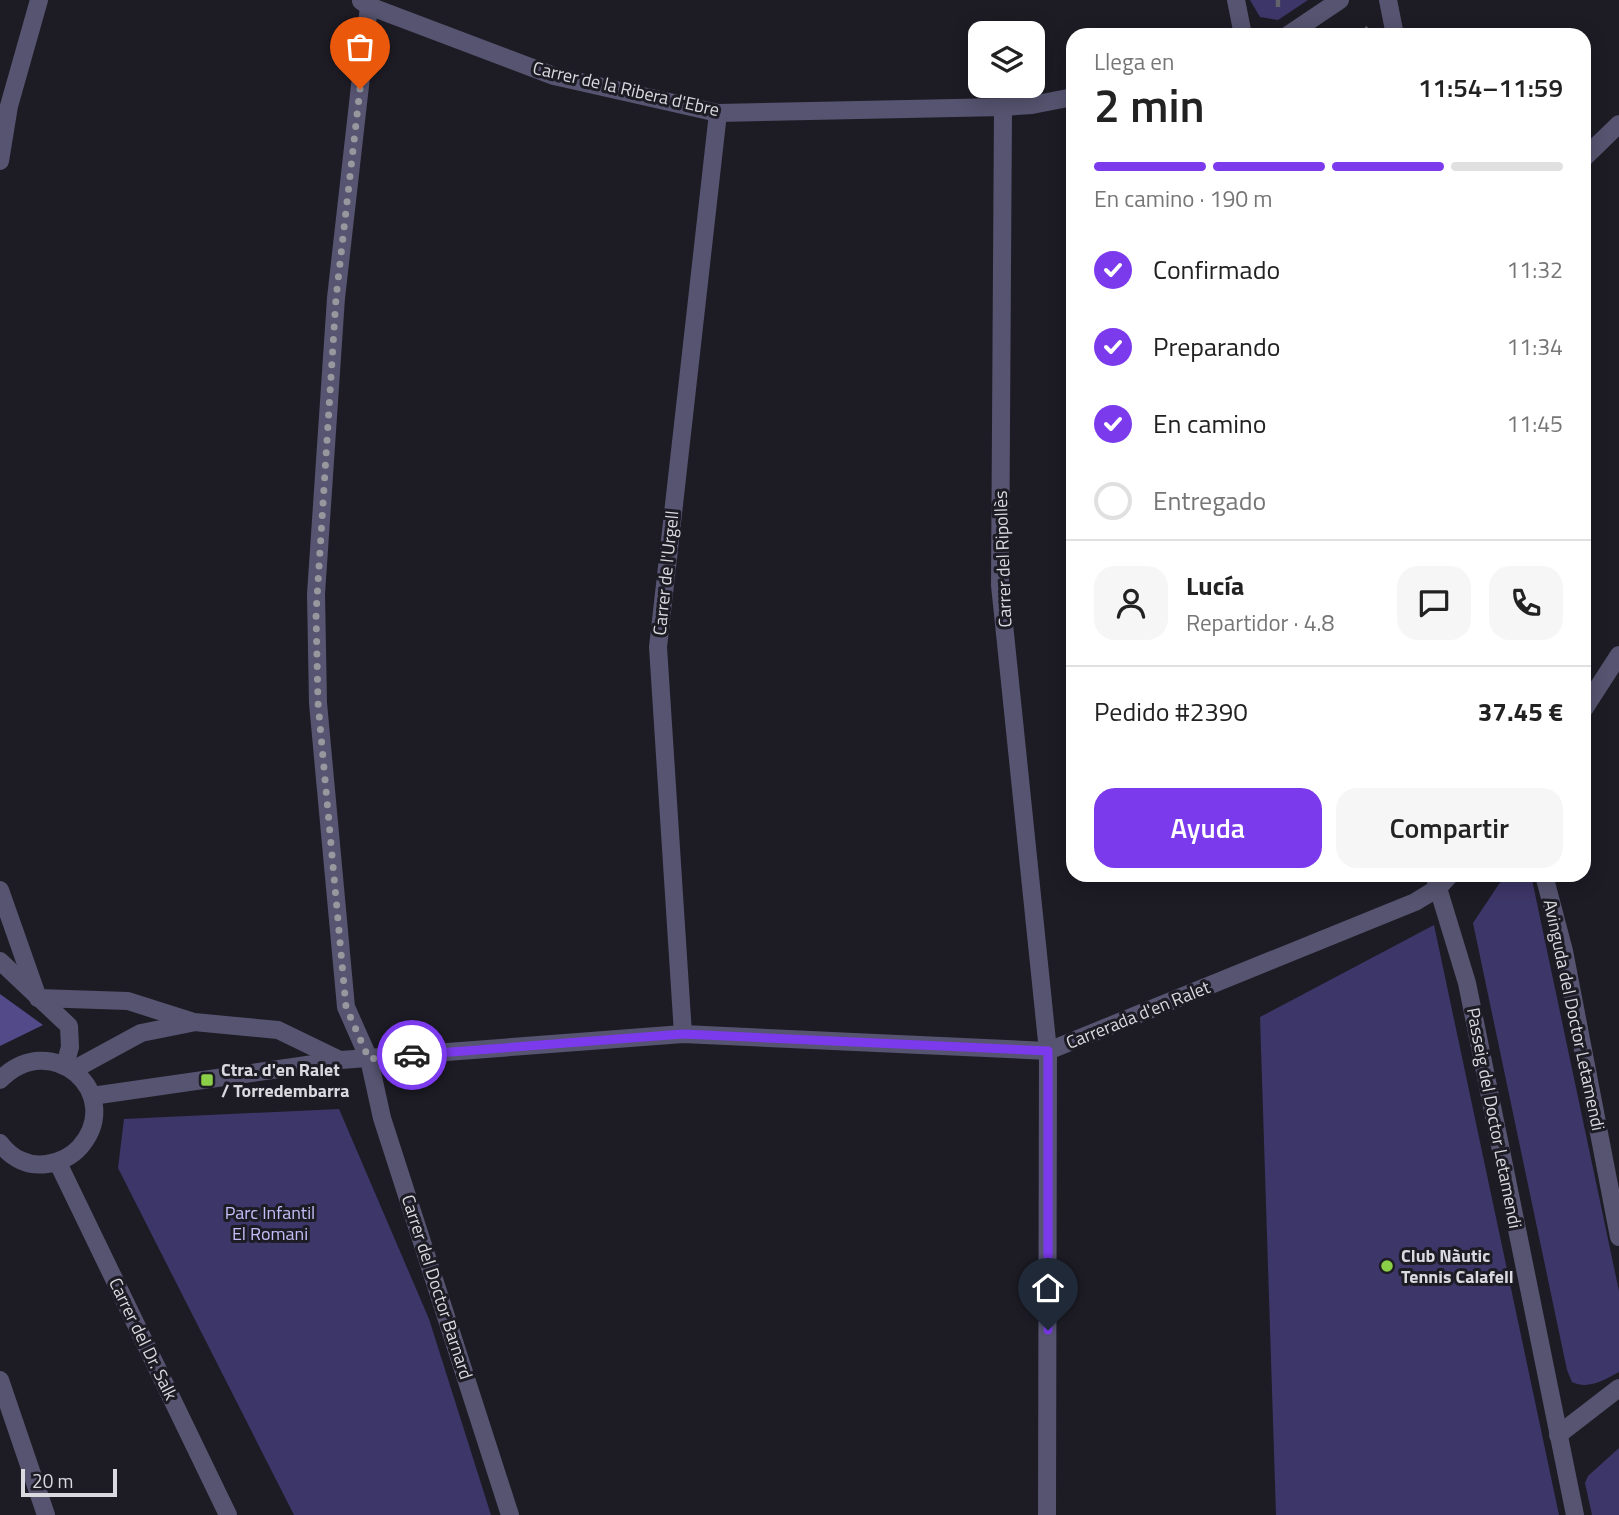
<!DOCTYPE html>
<html lang="es">
<meta charset="utf-8">
<style>
body{margin:0;font-family:"Titillium Web",sans-serif;background:#f6f6f6;color:#222;height:100vh;display:flex;flex-direction:column;font-size:26px;white-space:nowrap}
*{box-sizing:border-box;margin:0}
p{font-size:23px;color:#767676}
.icon{flex:none;width:38px;height:38px;fill:none;stroke:currentColor;stroke-width:2;stroke-linecap:round;stroke-linejoin:round}
.map{position:relative;flex:1;overflow:hidden}
.sheet{position:absolute;left:1066px;top:28px;width:525px;height:854px;display:flex;flex-direction:column;background:#fff;border-radius:21px;box-shadow:0 4px 18px #0003}
.sheet>*{flex:none}
.tools{position:absolute;left:968px;top:21px;display:grid;gap:14px}
.tools a{display:grid;place-items:center;width:77px;height:77px;border-radius:14px;background:#fff;box-shadow:0 4px 18px #0003;font-size:35px}
.scale{position:absolute;left:21px;bottom:18px;width:96px;box-sizing:border-box;padding-left:7px;border:4px solid #d9d9df;border-top:0;font-size:19px;line-height:24px;white-space:nowrap;color:#d9d9df;-webkit-text-stroke:5px #1d1c25;paint-order:stroke}
.pin{position:absolute;display:grid;place-items:center;width:60px;height:60px;color:#fff;margin:-72px -30px;border-radius:50% 50% 50% 0;rotate:-45deg;box-shadow:0 0 7px #0007}
.pin .icon{rotate:45deg}
.courier{position:absolute;display:grid;place-items:center;width:70px;height:70px;margin:-35px;border:5px solid #7c3aed;border-radius:50%;background:#fff;color:#222;box-shadow:0 2px 9px #0007}
.headline em{font-style:normal;font-weight:600}
.headline div{display:flex;flex-direction:column-reverse}
.headline{display:flex;align-items:center;justify-content:space-between;height:119px;padding:0 28px}
h1{font-size:46px;font-weight:600;line-height:52px}
.bar{display:grid;grid-template-columns:repeat(4,1fr);gap:10px 7px;align-content:center;height:84px;padding:0 28px}
.bar i{height:9px;border-radius:5px;background:#e0e0e0}
.bar .current{background:#7c3aed}
.bar p{grid-column:span 4}
.line{display:flex;align-items:center;gap:18px;padding:0 28px;border-top:2px solid #e0e0e0}
.line div{flex:1}
.round{display:grid;place-items:center;flex:none;width:74px;height:74px;border-radius:21px;background:#f6f6f6}
ol{padding:0 28px;list-style:none}
li{display:flex;align-items:center;gap:21px;height:77px}
li p{margin-inline-start:auto}
li .icon{padding:7px;border-radius:50%;background:#7c3aed;color:#fff;stroke-width:4}
li:last-child{color:#767676}
li i{width:38px;height:38px;border:4px solid #e0e0e0;border-radius:50%}
.primary-button{display:flex;gap:14px;margin-top:auto;padding:14px 28px}
.primary-button a{flex:1;height:80px;border-radius:21px;background:#7c3aed;color:#fff;font-size:28px;font-weight:600;line-height:80px;text-align:center}
.primary-button a+a{background:#f6f6f6;color:#222}
.map>svg:first-child{display:block}
.green{fill:#3d3668}
.forest{fill:#534a8a}
.lines{fill:none;stroke-linecap:round;stroke-linejoin:round}
.path{stroke:#64636b;stroke-width:4.5;stroke-dasharray:7 3.5;stroke-linecap:butt}
.minor{stroke:#565470;stroke-width:18}
.done{stroke:#97979e;stroke-width:7;stroke-dasharray:0 12.6}
.route{stroke:#7c3aed;stroke-width:9}
.poi-dot{fill:#8bce47;stroke:#1d1c25;stroke-width:2.5}
.labels{text-anchor:middle;stroke-width:6;stroke-linejoin:round;paint-order:stroke}
.street-label{font-size:18px;fill:#d9d9df;stroke:#1d1c25}
.poi-label{font-size:18px;font-weight:bold;fill:#d9d9df;stroke:#1d1c25;text-anchor:start}
.park-label{font-size:18px;fill:#c2bef7;stroke:#1d1c25}
</style>
<div class="map">
<svg width="1619" height="1515" viewBox="0 0 1619 1515">
<rect width="100%" height="100%" fill="#1d1c25"/>
<!-- green -->
<g class="green">
<path d="M1250 0H1308L1278 20 1260 17Z"/>
<path d="M1531 875 1619 1291V1372C1604 1380 1588 1390 1572 1382L1567 1370 1473 923 1499 884 1507 876Z"/>
<path d="M1434 925 1559 1515H1276L1260 1017Z"/>
<path d="M339 1109 429 1319 491 1515H294L118 1168 124 1119Z"/>
<path d="M1619 1448V1515H1592L1585 1483 1588 1476Z"/>
</g>
<!-- forest -->
<path class="forest" d="M0 994 43 1025 0 1046Z"/>
<g class="lines">
<!-- path -->
<g class="path">
<path d="M1278 0V9"/>
<path d="M1357 35 1368 28"/>
</g>
<!-- minor -->
<g class="minor">
<path d="M1236 0 1243 35"/>
<path d="M1388 0 1395 35"/>
<path d="M361 1 369 6 554 76 718 113 1003 107 1032 105 1073 97"/>
<path d="M369 6 336 298 316 594 318 703 346 1007 369 1059 382 1118 510 1515"/>
<path d="M1288 35 1340 0"/>
<path d="M1003 107 1000 585 1048 1051 1047 1515"/>
<path d="M1584 158 1619 124"/>
<path d="M0 161 9 106 39 0"/>
<path d="M1584 709 1619 655"/>
<path d="M1544 875 1564 951 1619 1237"/>
<path d="M1435 878 1467 983 1575 1515"/>
<path d="M0 890 38 998 128 1001 194 1022 278 1030 340 1060"/>
<path d="M0 961 69 1026 70 1047 65 1065"/>
<path d="M683 1034 658 647 718 113"/>
<path d="M73 1070 141 1033 191 1023"/>
<path d="M0 1080C51 1027 126 1094 80 1147 71 1157 60 1162 47 1164 28 1167 11 1158 0 1143"/>
<path d="M92 1096 341 1060 683 1034 1048 1051 1415 902 1438 888 1450 875"/>
<path d="M58 1163 228 1515"/>
<path d="M0 1380 46 1515"/>
<path d="M1558 1435 1619 1388"/>
</g>
</g>
<g class="lines">
<!-- done -->
<path class="done" d="M360 89 336 298 316 614 318 703 346 1007 369 1059 412 1055"/>
<!-- route -->
<path class="route" d="M412 1055 683 1034 1048 1051V1330"/>
</g>
<!-- markers -->
<g class="poi-dot">
<rect x="200" y="1073" width="14" height="14" rx="3.5"/>
<circle cx="1387" cy="1266" r="7"/>
</g>
<g class="labels">
<!-- street labels -->
<g class="street-label">
<text transform="translate(626 89) rotate(13)" y="6">Carrer de la Ribera d'Ebre</text>
<text transform="translate(1003 559) rotate(-92)" y="6">Carrer del Ripollès</text>
<text transform="translate(666 573) rotate(-84)" y="6">Carrer de l'Urgell</text>
<text transform="translate(1138 1015) rotate(-22)" y="6">Carrerada d'en Ralet</text>
<text transform="translate(1574 1015) rotate(78)" y="6">Avinguda del Doctor Letamendi</text>
<text transform="translate(1494 1118) rotate(79)" y="6">Passeig del Doctor Letamendi</text>
<text transform="translate(437 1287) rotate(72)" y="6">Carrer del Doctor Barnard</text>
<text transform="translate(143 1339) rotate(64)" y="6">Carrer del Dr. Salk</text>
</g>
<!-- poi labels -->
<g class="poi-label">
<text x="221" y="1076">Ctra. d'en Ralet<tspan x="221" dy="21">/ Torredembarra</tspan></text>
<text x="1401" y="1262">Club Nàutic<tspan x="1401" dy="21">Tennis Calafell</tspan></text>
</g>
<!-- park labels -->
<g class="park-label">
<text x="270" y="1219">Parc Infantil<tspan x="270" dy="21">El Romani</tspan></text>
</g>
</g>
</svg>
<div class="tools">
<a><svg class="icon" aria-label="layers" viewBox="0 0 24 24"><path d="M12 4l9 5-9 5-9-5zM3 14l9 5 9-5"/></svg></a>
</div>
<div class="scale">20 m</div>
<div class="pin" style="left:360px;top:89px;background:#ea580c"><svg class="icon" aria-label="bag" viewBox="0 0 24 24"><path d="M5 8h14l-1 12H6zM9 8a3 3 0 0 1 6 0"/></svg></div>
<div class="pin" style="left:1048px;top:1330px;background:#1f2937"><svg class="icon" aria-label="home" viewBox="0 0 24 24"><path d="M3 11l9-7 9 7M6 9v11h12V9"/></svg></div>
<div class="courier" style="left:412px;top:1055px"><svg class="icon" aria-label="car" viewBox="0 0 24 24"><path d="M5 17H2v-5l4-1 3-4h7l3 4 3 1v5h-3M9 17h6M6 11h13"/><circle cx="7" cy="17" r="2"/><circle cx="17" cy="17" r="2"/></svg></div>
<section class="sheet">
<div class="headline"><div><h1>2 min</h1><p>Llega en</p></div><em>11:54–11:59</em></div>
<div class="bar"><i class="current"></i><i class="current"></i><i class="current"></i><i></i><p>En camino · 190 m</p></div>
<ol>
<li><svg class="icon" aria-label="check" viewBox="0 0 24 24"><path d="M5 12l5 5 9-10"/></svg>Confirmado<p>11:32</p></li>
<li><svg class="icon" aria-label="check" viewBox="0 0 24 24"><path d="M5 12l5 5 9-10"/></svg>Preparando<p>11:34</p></li>
<li><svg class="icon" aria-label="check" viewBox="0 0 24 24"><path d="M5 12l5 5 9-10"/></svg>En camino<p>11:45</p></li>
<li><i></i>Entregado</li>
</ol>
<div class="line" style="height:126px"><a class="round"><svg class="icon" aria-label="person" viewBox="0 0 24 24"><circle cx="12" cy="8" r="4"/><path d="M4 21q1-7 8-7t8 7"/></svg></a><div><b>Lucía</b><p>Repartidor · 4.8</p></div><a class="round"><svg class="icon" aria-label="chat" viewBox="0 0 24 24"><path d="M4 5h16v11H9l-5 4z"/></svg></a><a class="round"><svg class="icon" aria-label="phone" viewBox="0 0 24 24"><path d="M5 4h4l2 5-3 2q2 4 5 5l2-3 5 2v4C11 20 4 13 5 4z"/></svg></a></div>
<div class="line" style="height:91px"><div>Pedido #2390</div><b>37.45 €</b></div>
<div class="primary-button"><a>Ayuda</a><a>Compartir</a></div>
</section>
</div>
